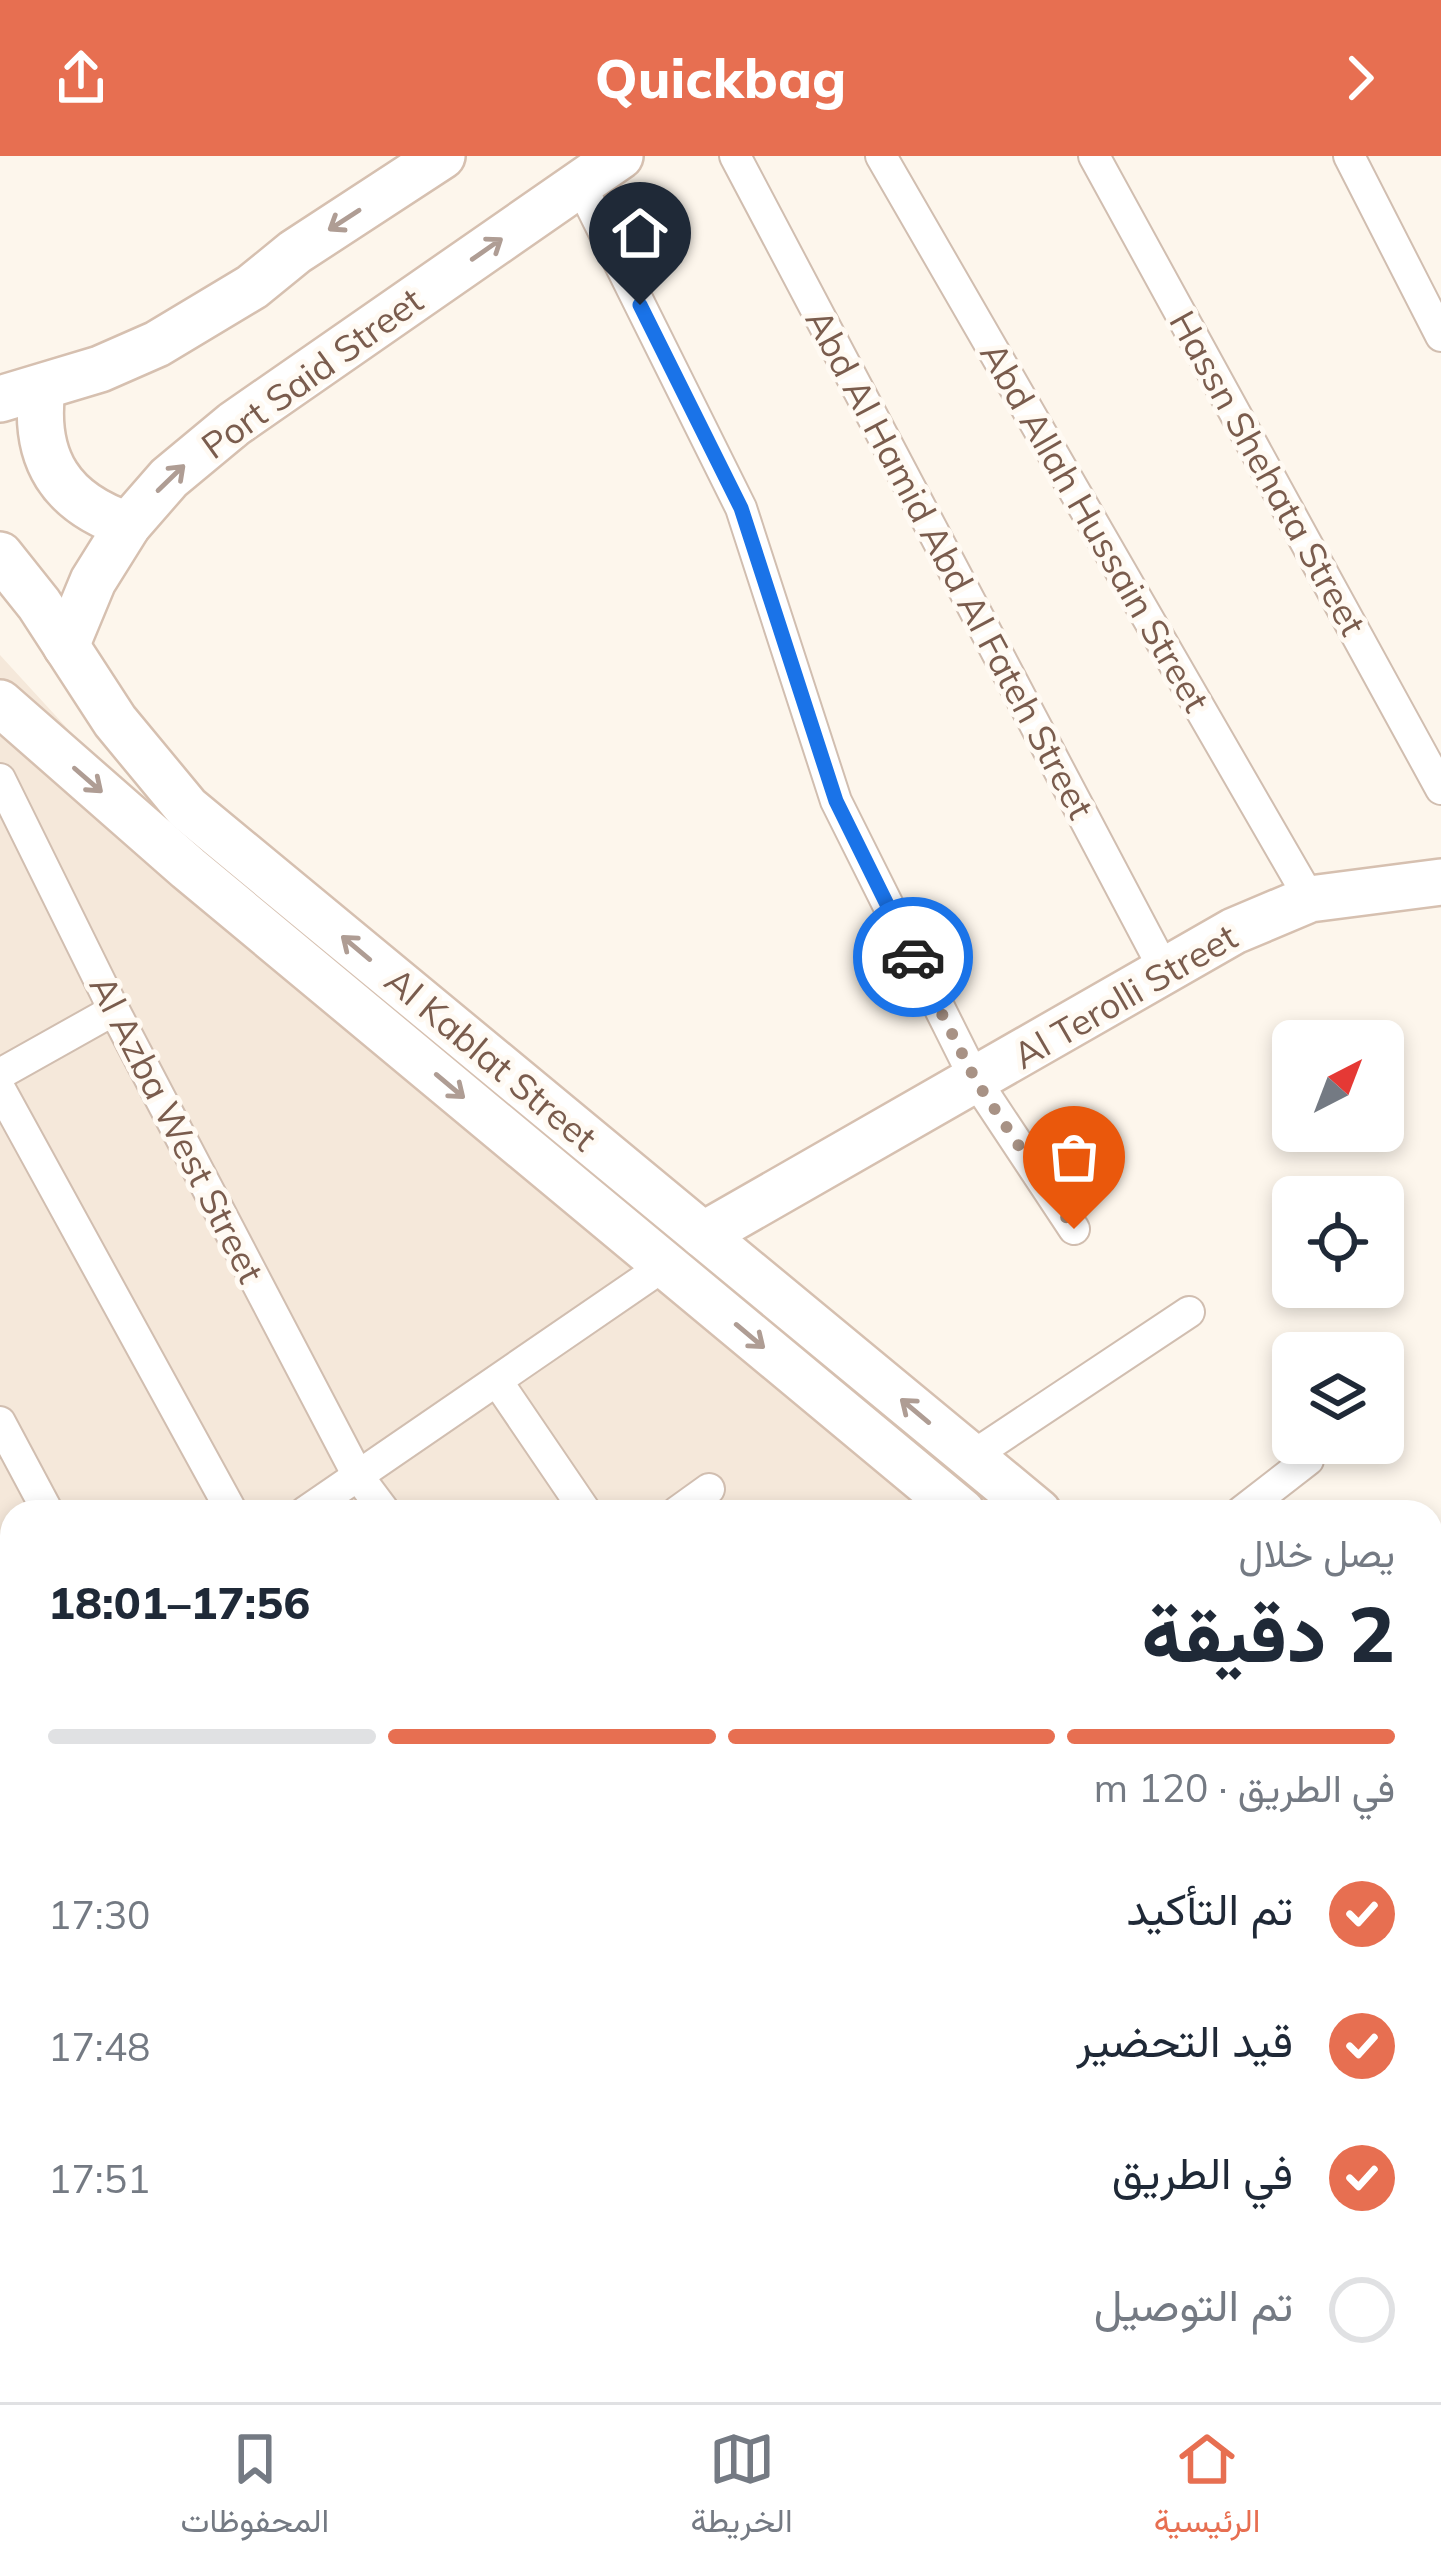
<!DOCTYPE html>
<html lang="ar">
<meta charset="utf-8">
<style>
body{margin:0;font-family:Mulish,Vazirmatn,sans-serif;background:#f2f2f3;color:#1f2937;direction:rtl;height:100vh;display:flex;flex-direction:column;font-size:45px;white-space:nowrap}
*{box-sizing:border-box;margin:0}
p{font-size:39px;color:#747a83}
.icon{flex:none;width:66px;height:66px;fill:none;stroke:currentColor;stroke-width:2;stroke-linecap:round;stroke-linejoin:round}
.map{position:relative;flex:1;overflow:hidden;direction:ltr}
.sheet{position:absolute;left:0px;top:1344px;width:1443px;height:903px;display:flex;flex-direction:column;background:#fff;border-radius:36px 36px 0 0;box-shadow:0 6px 18px #0003;direction:rtl}
.sheet>*{flex:none}
.needle{width:78px;rotate:42deg}
.fabs{position:absolute;left:1272px;top:864px;display:grid;gap:24px}
.fabs a{display:grid;place-items:center;width:132px;height:132px;border-radius:18px;background:#fff;box-shadow:0 6px 18px #0003;font-size:60px}
.pin{position:absolute;display:grid;place-items:center;width:102px;height:102px;color:#fff;margin:-123px -51px;border-radius:50% 50% 50% 0;rotate:-45deg;box-shadow:0 0 12px #0007}
.pin .icon{rotate:45deg}
.courier{position:absolute;display:grid;place-items:center;width:120px;height:120px;margin:-60px;border:9px solid #1a73e8;border-radius:50%;background:#fff;color:#222;box-shadow:0 3px 15px #0007}
.headline em{font-style:normal;font-weight:800}
.headline div{display:flex;flex-direction:column-reverse}
.headline{display:flex;align-items:center;justify-content:space-between;height:204px;padding:0 48px}
h1{font-size:78px;font-weight:800;line-height:90px}
.bar{display:grid;grid-template-columns:repeat(4,1fr);gap:18px 12px;align-content:center;height:144px;padding:0 48px}
.bar i{height:15px;border-radius:9px;background:#e0e1e3}
.bar .on{background:#e76f51}
.bar p{grid-column:span 4}
ol{padding:0 48px;list-style:none}
li{display:flex;align-items:center;gap:36px;height:132px}
li p{margin-inline-start:auto}
li .icon{padding:12px;border-radius:50%;background:#e76f51;color:#fff;stroke-width:4}
li:last-child{color:#747a83}
li i{width:66px;height:66px;border:6px solid #e0e1e3;border-radius:50%}
header{display:flex;justify-content:space-between;align-items:center;height:156px;padding:0 48px;background:#e76f51;color:#fff;font-size:54px;font-weight:800}
.dock{display:flex;justify-content:space-around;align-items:center;height:168px;border-top:3px solid #e0e1e3;background:#fff;font-size:33px;color:#747a83}
.dock a{display:grid;justify-items:center;gap:6px}
.dock .on{color:#e76f51}
.map>svg:first-child{display:block}
.residential{fill:#f5e8da}
.lines{fill:none;stroke-linecap:round;stroke-linejoin:round}
.street-casing{stroke:#d1beb0;stroke-width:34}
.secondary-casing{stroke:#d6c0b0;stroke-width:50}
.street{stroke:#fff;stroke-width:30}
.secondary{stroke:#fff;stroke-width:45}
.oneway{stroke:#af9d94}
.done{stroke:#a89285;stroke-width:12;stroke-dasharray:0 21.6}
.route{stroke:#1a73e8;stroke-width:15}
.labels{text-anchor:middle;stroke-width:10;stroke-linejoin:round;paint-order:stroke}
.street-label{font-size:36px;fill:#7a5c4d;stroke:#fffaf3}
</style>
<header><svg class="icon" aria-label="forward" viewBox="0 0 24 24"><path d="M9 5l7 7-7 7"/></svg>Quickbag<svg class="icon" aria-label="share" viewBox="0 0 24 24"><path d="M12 15V3M7 8l5-5 5 5M5 13v7h14v-7"/></svg></header>
<div class="map">
<svg width="1441" height="2246" viewBox="0 0 1441 2246">
<rect width="100%" height="100%" fill="#fdf6ec"/>
<!-- residential -->
<path class="residential" d="M0 499 76 582 180 686 987 1356H12V2235H1431V1715L1441 1723V2246H0Z"/>
<g class="lines">
<!-- street casing -->
<g class="street-casing">
<g id="street">
<path d="M735 0 1165 815"/>
<path d="M881 0 1310 743"/>
<path d="M1094 0 1441 633"/>
<path d="M1349 0 1441 180"/>
<path d="M580 28 741 352 836 645 976 925 1074 1073"/>
<path d="M0 623 114 854 358 1320 385 1356"/>
<path d="M0 918 114 854"/>
<path d="M0 933 232 1356"/>
<path d="M497 1225 586 1356"/>
<path d="M0 1266 48 1356"/>
<path d="M971 1301 1189 1156"/>
<path d="M305 1356 665 1109"/>
<path d="M677 1356 709 1333"/>
<path d="M1241 1356 1308 1304"/>
<path d="M0 1565 12 1557"/>
<path d="M0 1592 12 1610"/>
<path d="M1431 1951 1441 1943"/>
<path d="M1431 2185 1441 2202"/>
<path d="M403 2235 411 2246"/>
<path d="M572 2235 581 2246"/>
<path d="M740 2235 748 2246"/>
<path d="M918 2235 926 2246"/>
<path d="M1140 2235 1148 2246"/>
<path d="M1360 2235 1367 2246"/>
</g>
</g>
<!-- secondary casing -->
<g class="secondary-casing">
<g id="secondary">
<path d="M42 233C33 303 61 347 128 369"/>
<path d="M0 243 100 213 157 188 252 131 295 96 442 0"/>
<path d="M0 399 39 448 115 565 187 652 1038 1356"/>
<path d="M66 490 93 425 128 369 169 322 234 268 620 0"/>
<path d="M0 547 188 712 962 1356"/>
<path d="M703 1079 1234 775 1310 743 1441 726"/>
<path d="M1431 1681 1441 1689"/>
<path d="M1431 1746 1441 1754"/>
<path d="M1431 2158 1441 2152"/>
<path d="M1314 2246 1326 2235"/>
</g>
</g>
<!-- street -->
<use href="#street" class="street"/>
<!-- secondary -->
<use href="#secondary" class="secondary"/>
</g>
<!-- one-way arrows -->
<defs><path id="oneway-shaft" d="M-6 0H5M1.5-3L5.5 0L1.5 3" fill="none" stroke-width="1.6" stroke-linecap="round" stroke-linejoin="round" transform="scale(3)"/></defs>
<g class="oneway">
<use href="#oneway-shaft" transform="translate(344 64) rotate(147)"/>
<use href="#oneway-shaft" transform="translate(487 93) rotate(-35)"/>
<use href="#oneway-shaft" transform="translate(171 322) rotate(-44)"/>
<use href="#oneway-shaft" transform="translate(88 624) rotate(41)"/>
<use href="#oneway-shaft" transform="translate(356 792) rotate(-140)"/>
<use href="#oneway-shaft" transform="translate(450 930) rotate(40)"/>
<use href="#oneway-shaft" transform="translate(750 1180) rotate(40)"/>
<use href="#oneway-shaft" transform="translate(915 1255) rotate(-140)"/>
</g>
<g class="lines">
<!-- done -->
<path class="done" d="M913 801 976 925 1074 1073"/>
<!-- route -->
<path class="route" d="M640 149 741 352 836 645 913 801"/>
</g>
<g class="labels">
<!-- street labels -->
<g class="street-label">
<text transform="translate(312 217) rotate(-36)" y="13">Port Said Street</text>
<text transform="translate(1268 317) rotate(61)" y="13">Hassn Shehata Street</text>
<text transform="translate(1095 371) rotate(60)" y="13">Abd Allah Hussain Street</text>
<text transform="translate(950 408) rotate(62)" y="13">Abd Al Hamid Abd Al Fateh Street</text>
<text transform="translate(1125 840) rotate(-30)" y="13">Al Terolli Street</text>
<text transform="translate(491 903) rotate(40)" y="13">Al Kablat Street</text>
<text transform="translate(177 973) rotate(63)" y="13">Al Azba West Street</text>
</g>
</g>
</svg>
<div class="fabs">
<a><svg class="needle" viewBox="-14 -14 28 28"><path d="M0-13l5 13h-10z" fill="#e53935"/><path d="M0 13l5-13h-10z" fill="#747a83"/></svg></a>
<a><svg class="icon" aria-label="locate" viewBox="0 0 24 24"><circle cx="12" cy="12" r="6"/><path d="M12 2v4M12 18v4M2 12h4M18 12h4"/></svg></a>
<a><svg class="icon" aria-label="layers" viewBox="0 0 24 24"><path d="M12 4l9 5-9 5-9-5zM3 14l9 5 9-5"/></svg></a>
</div>
<div class="pin" style="left:1074px;top:1073px;background:#ea580c"><svg class="icon" aria-label="bag" viewBox="0 0 24 24"><path d="M5 8h14l-1 12H6zM9 8a3 3 0 0 1 6 0"/></svg></div>
<div class="pin" style="left:640px;top:149px;background:#1f2937"><svg class="icon" aria-label="home" viewBox="0 0 24 24"><path d="M3 11l9-7 9 7M6 9v11h12V9"/></svg></div>
<div class="courier" style="left:913px;top:801px"><svg class="icon" aria-label="car" viewBox="0 0 24 24"><path d="M5 17H2v-5l4-1 3-4h7l3 4 3 1v5h-3M9 17h6M6 11h13"/><circle cx="7" cy="17" r="2"/><circle cx="17" cy="17" r="2"/></svg></div>
<section class="sheet">
<div class="headline"><div><h1>2 دقيقة</h1><p>يصل خلال</p></div><em>17:56–18:01</em></div>
<div class="bar"><i class="on"></i><i class="on"></i><i class="on"></i><i></i><p>في الطريق · 120 m</p></div>
<ol>
<li><svg class="icon" aria-label="check" viewBox="0 0 24 24"><path d="M5 12l5 5 9-10"/></svg>تم التأكيد<p>17:30</p></li>
<li><svg class="icon" aria-label="check" viewBox="0 0 24 24"><path d="M5 12l5 5 9-10"/></svg>قيد التحضير<p>17:48</p></li>
<li><svg class="icon" aria-label="check" viewBox="0 0 24 24"><path d="M5 12l5 5 9-10"/></svg>في الطريق<p>17:51</p></li>
<li><i></i>تم التوصيل</li>
</ol>
</section>
</div>
<nav class="dock">
<a class="on"><svg class="icon" aria-label="home" viewBox="0 0 24 24"><path d="M3 11l9-7 9 7M6 9v11h12V9"/></svg>الرئيسية</a>
<a><svg class="icon" aria-label="map" viewBox="0 0 24 24"><path d="M3 6l6-2 6 2 6-2v14l-6 2-6-2-6 2zM9 4v14M15 6v14"/></svg>الخريطة</a>
<a><svg class="icon" aria-label="saved" viewBox="0 0 24 24"><path d="M7 4h10v16l-5-4-5 4z"/></svg>المحفوظات</a>
</nav>
